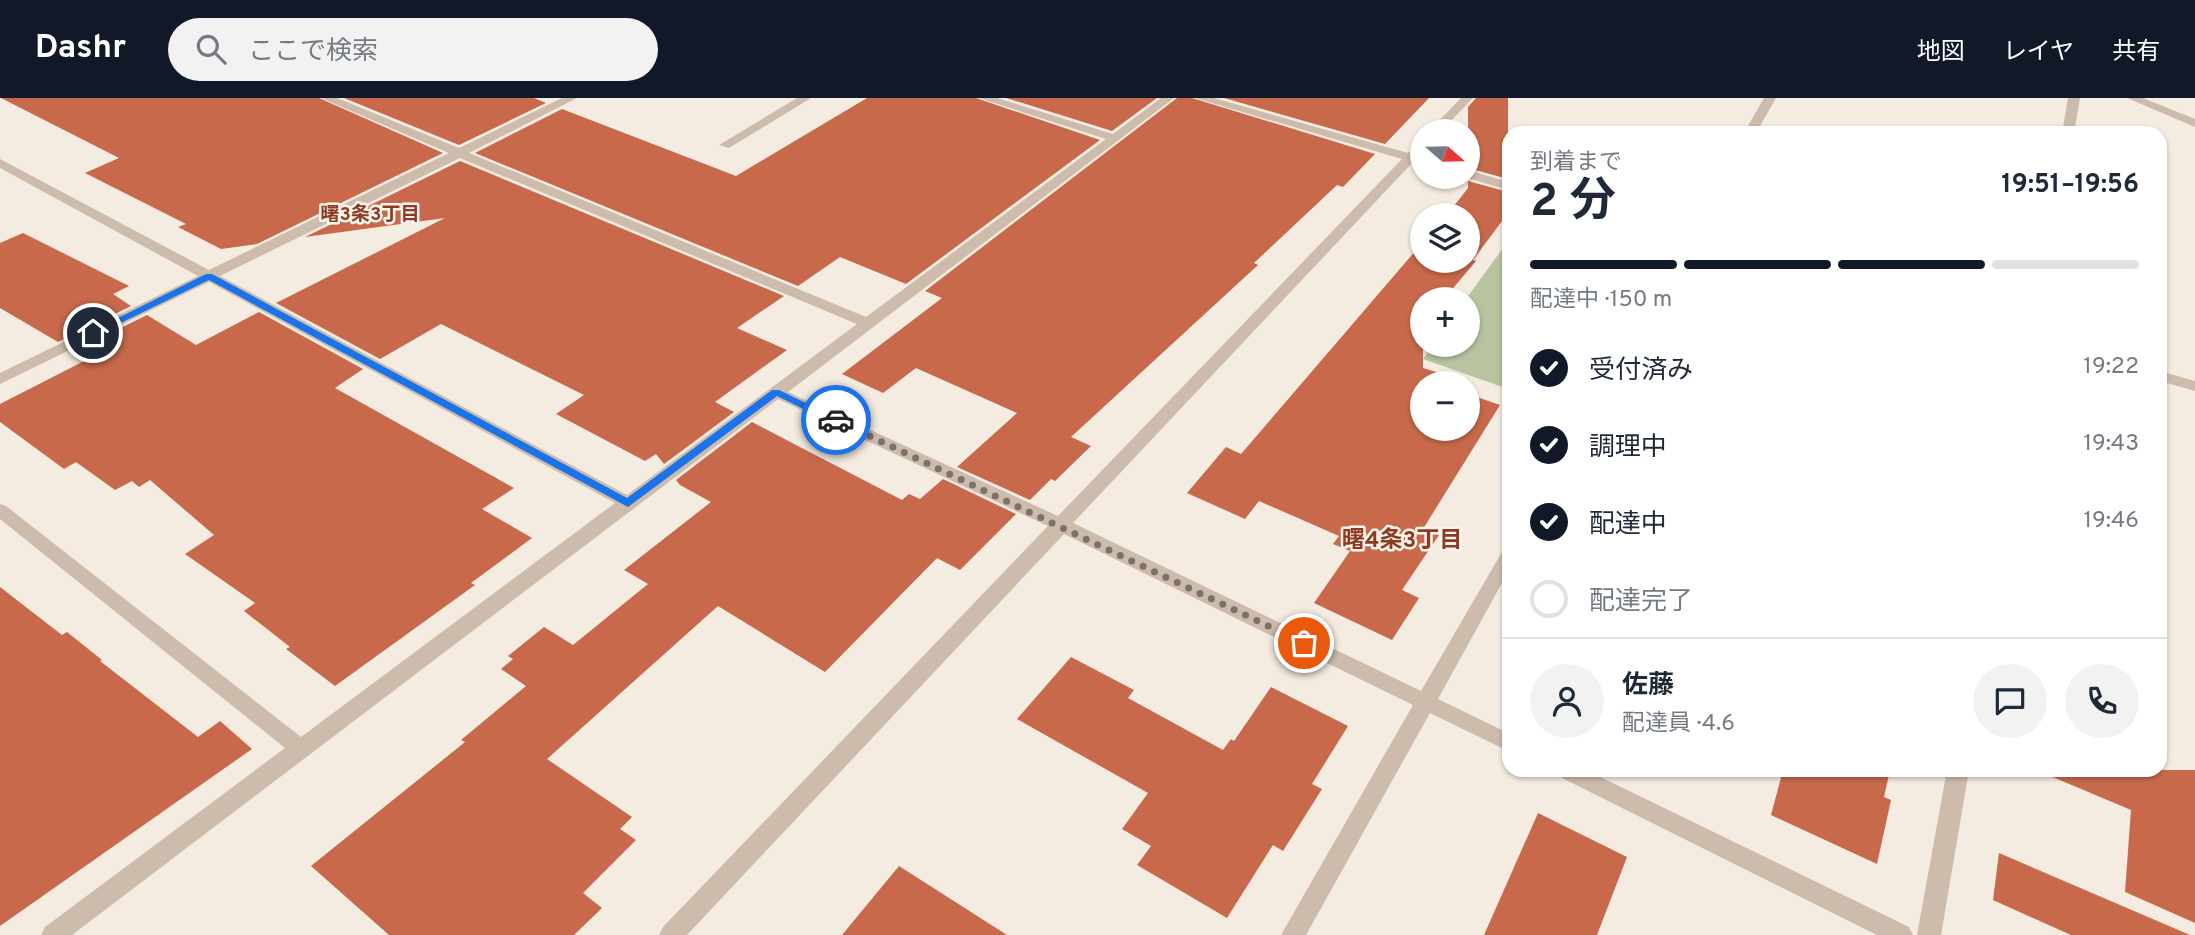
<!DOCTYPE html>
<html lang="ja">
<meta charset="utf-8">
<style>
body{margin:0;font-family:Overpass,"Noto Sans JP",sans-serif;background:#f2f2f3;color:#1f2937;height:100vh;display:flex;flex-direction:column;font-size:26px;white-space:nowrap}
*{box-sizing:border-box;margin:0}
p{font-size:23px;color:#747a83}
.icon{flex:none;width:38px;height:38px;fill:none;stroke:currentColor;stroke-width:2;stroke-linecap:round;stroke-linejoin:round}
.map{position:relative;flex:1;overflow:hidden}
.drawer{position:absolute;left:1502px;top:28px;width:665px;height:651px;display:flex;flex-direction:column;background:#fff;border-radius:21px;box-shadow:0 2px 5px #0004}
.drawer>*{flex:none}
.needle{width:46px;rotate:110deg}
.tools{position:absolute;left:1410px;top:21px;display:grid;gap:14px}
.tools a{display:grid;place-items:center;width:70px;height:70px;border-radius:50%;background:#fff;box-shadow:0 2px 5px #0004;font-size:35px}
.pin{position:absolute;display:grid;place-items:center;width:60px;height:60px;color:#fff;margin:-30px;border:4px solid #fff;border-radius:50%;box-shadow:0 2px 7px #0007}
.courier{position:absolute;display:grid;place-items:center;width:70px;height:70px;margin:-35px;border:5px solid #1a73e8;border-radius:50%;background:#fff;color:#222;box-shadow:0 2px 9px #0007}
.headline em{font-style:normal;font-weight:700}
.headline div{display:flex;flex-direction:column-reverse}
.headline{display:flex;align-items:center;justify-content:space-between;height:119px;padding:0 28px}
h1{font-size:46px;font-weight:700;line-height:52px}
.bar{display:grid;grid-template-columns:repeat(4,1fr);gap:10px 7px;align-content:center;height:84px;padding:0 28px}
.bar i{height:9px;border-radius:5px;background:#e0e1e3}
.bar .current{background:#111827}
.bar p{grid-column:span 4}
.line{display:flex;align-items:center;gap:18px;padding:0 28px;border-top:2px solid #e0e1e3}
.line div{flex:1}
.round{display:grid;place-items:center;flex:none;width:74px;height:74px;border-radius:37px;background:#f2f2f3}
ol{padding:0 28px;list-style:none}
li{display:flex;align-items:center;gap:21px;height:77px}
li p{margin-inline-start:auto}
li .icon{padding:7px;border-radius:50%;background:#111827;color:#fff;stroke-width:4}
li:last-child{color:#747a83}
li i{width:38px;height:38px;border:4px solid #e0e1e3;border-radius:50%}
header{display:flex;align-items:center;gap:42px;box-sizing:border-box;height:98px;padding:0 35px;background:#111827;color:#fff}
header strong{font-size:33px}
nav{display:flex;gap:38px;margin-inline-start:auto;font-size:24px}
.search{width:490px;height:63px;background:#f2f2f3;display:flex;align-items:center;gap:18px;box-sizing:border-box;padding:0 24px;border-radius:38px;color:#747a83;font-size:26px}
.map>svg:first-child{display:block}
.green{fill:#b8c4a0}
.building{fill:#c8694b}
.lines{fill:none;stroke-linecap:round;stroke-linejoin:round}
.lane{fill:#cdbbac;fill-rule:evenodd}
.street{fill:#cdbbac;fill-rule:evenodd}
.route{fill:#1a73e8}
.done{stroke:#7c716b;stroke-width:7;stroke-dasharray:0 12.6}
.labels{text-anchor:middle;stroke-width:5;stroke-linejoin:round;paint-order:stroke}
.far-neighbourhood-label{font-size:19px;font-weight:bold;fill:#8c3b22;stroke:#fbf5ee}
.neighbourhood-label{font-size:23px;font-weight:bold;fill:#8c3b22;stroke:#fbf5ee}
</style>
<header>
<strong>Dashr</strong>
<div class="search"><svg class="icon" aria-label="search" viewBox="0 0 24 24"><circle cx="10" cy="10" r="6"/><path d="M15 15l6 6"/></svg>ここで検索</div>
<nav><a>地図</a><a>レイヤ</a><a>共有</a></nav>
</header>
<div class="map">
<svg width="2195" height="837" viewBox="0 0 2195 837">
<rect width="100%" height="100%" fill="#f4ebe1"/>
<!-- green -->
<path class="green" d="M1508 143V291L1423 261 1433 247H1468V201H1466Z"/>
<!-- building -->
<g class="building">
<path d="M1 0H319L443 55 257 146 221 151 178 129 186 126 85 75 119 60Z"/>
<path d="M344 0H534L546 5 459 47Z"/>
<path d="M867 0H976L1100 42 906 186 840 159 798 188 475 55 562 11 736 78Z"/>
<path d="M1006 0H1157L1112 33Z"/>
<path d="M1177 0H1192L1375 56 1343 89 1337 87 1254 165 1258 167 1071 339 1091 348 1055 383 1051 381 1030 402 957 369 1017 315 916 270 883 295 842 276 942 200 925 193Z"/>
<path d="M1224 0H1429L1385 46Z"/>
<path d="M1476 0H1508V81L1468 70V9Z"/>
<path d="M460 63 784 198 737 230 787 252 715 304 734 314 664 366 656 356 645 363 556 316 584 297 441 226 380 261 276 205 445 120 305 139Z"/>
<path d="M1468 83 1508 94V115L1473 162 1476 163 1444 201H1423V270L1436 274 1431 283 1438 285H1423V331H1468V296L1500 307 1423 431 1439 437 1402 492 1419 500 1392 542 1314 505 1350 453 1333 446 1339 438 1259 403 1245 421 1187 395 1226 349 1241 356 1423 144V163H1468V117H1447L1468 90Z"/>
<path d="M23 135 129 188 113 196 131 208 58 244 0 210V145Z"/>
<path d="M259 214 363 271 335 290 514 390 482 411 532 440 471 485 475 487 335 588 286 551 290 549 244 513 255 505 185 456 214 437 150 382 139 389 132 383 115 392 76 364 64 371 0 324V306L88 261 74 253 147 217 196 247Z"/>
<path d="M752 324 902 402 909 396 920 401 943 381 1016 416 960 472 937 460 825 574 718 508 547 661 632 719 620 731 636 742 583 795 602 810 574 837H389L311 768 465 644 461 642 526 588 501 571 513 561 508 558 544 529 573 547 648 486 624 472 711 404 680 387 676 382Z"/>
<path d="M0 489 62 537 67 534 102 562 100 563 198 639 220 623 252 651 0 828Z"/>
<path d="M1071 559 1134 592 1128 600 1223 652 1231 641 1234 643 1271 589 1348 628 1312 686 1322 691 1283 753 1273 747 1227 820 1137 767 1151 748 1122 731 1148 695 1017 621Z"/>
<path d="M1783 672H1890L1884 699 1891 702 1877 766 1771 717Z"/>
<path d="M2036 672H2195V825L2125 794 2131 712Z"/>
<path d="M1538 715 1627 759 1597 837H1484Z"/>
<path d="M1999 755 2190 837H2071L1993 802Z"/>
<path d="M899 768 1007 837H842Z"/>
</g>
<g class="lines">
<!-- lane -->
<path class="lane" d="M797 0H811L729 50 719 47Z"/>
<!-- street -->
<g class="street">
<path d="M321 0H337L459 50 562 0H577L469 55 866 219 1106 41 979 0H997L1113 36 1161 0H1174L788 294 1058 418 1402 61 1195 0H1214L1408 55 1423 42V53L1419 58 1423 59V65L1413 64 1073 425 1421 593 1502 454 1508 453V474L1438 601 1508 635V653L1430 615 1306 837H1281L1413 607 1064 436 687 837H659L663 829 1048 428 778 301 72 837H41L45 829 285 650 0 421V406L6 408 301 639 615 405 209 184 0 286V275L198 178 0 70V61L209 172 449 55ZM460 60 857 226 627 397 220 178Z"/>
<path d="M1461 0H1473L1441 33H1429Z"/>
<path d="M1764 0H1776L1756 35H1744Z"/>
<path d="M2068 0H2080L2074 35H2062Z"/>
<path d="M2127 0H2143L2195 21V29Z"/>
<path d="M1468 72 1508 84V92L1464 79H1468Z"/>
<path d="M2160 273 2195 283V293L2160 283Z"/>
<path d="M1554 672H1586L1909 829 1913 837H1877L1558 678Z"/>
<path d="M1947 672H1969L1941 837H1917Z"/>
</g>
</g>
<!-- route -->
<path class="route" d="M206 176H212L627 400 772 292H779L841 322 832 325 777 298 628 409 209 182 96 237 88 235Z"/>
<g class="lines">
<!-- done -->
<path class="done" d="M836 322 1304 545"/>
</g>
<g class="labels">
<!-- far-neighbourhood labels -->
<g class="far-neighbourhood-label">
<text x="370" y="122">曙3条3丁目</text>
</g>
<!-- neighbourhood labels -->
<g class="neighbourhood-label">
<text x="1402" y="449">曙4条3丁目</text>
</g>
</g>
</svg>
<div class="tools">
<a><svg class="needle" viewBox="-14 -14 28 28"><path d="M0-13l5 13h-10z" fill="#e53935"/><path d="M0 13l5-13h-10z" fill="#747a83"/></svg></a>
<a><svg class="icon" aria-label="layers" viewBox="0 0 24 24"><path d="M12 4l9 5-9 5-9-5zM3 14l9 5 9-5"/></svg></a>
<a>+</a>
<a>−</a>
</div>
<div class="pin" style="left:1304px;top:545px;background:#ea580c"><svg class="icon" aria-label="bag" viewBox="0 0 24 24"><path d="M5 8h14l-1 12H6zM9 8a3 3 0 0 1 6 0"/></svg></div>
<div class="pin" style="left:93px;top:235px;background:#1f2937"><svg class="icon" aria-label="home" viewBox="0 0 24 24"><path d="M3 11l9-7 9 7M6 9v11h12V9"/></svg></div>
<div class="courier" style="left:836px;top:322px"><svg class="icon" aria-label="car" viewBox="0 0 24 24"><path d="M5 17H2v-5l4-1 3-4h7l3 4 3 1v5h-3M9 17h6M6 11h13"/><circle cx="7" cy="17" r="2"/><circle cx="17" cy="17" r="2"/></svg></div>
<section class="drawer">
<div class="headline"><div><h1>2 分</h1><p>到着まで</p></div><em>19:51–19:56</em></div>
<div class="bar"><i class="current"></i><i class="current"></i><i class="current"></i><i></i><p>配達中 · 150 m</p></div>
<ol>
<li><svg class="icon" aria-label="check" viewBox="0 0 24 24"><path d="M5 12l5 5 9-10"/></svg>受付済み<p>19:22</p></li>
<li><svg class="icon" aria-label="check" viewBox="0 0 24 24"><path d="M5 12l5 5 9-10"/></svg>調理中<p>19:43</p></li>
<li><svg class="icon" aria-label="check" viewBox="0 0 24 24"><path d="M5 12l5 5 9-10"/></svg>配達中<p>19:46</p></li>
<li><i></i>配達完了</li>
</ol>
<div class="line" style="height:126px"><a class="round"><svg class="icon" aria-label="person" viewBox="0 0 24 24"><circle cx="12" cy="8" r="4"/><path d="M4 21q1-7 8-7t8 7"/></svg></a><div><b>佐藤</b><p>配達員 · 4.6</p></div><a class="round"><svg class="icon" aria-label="chat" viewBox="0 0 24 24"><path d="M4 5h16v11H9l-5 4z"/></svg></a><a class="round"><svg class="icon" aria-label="phone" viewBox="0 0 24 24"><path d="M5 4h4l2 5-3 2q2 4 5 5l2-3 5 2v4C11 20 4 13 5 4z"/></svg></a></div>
</section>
</div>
